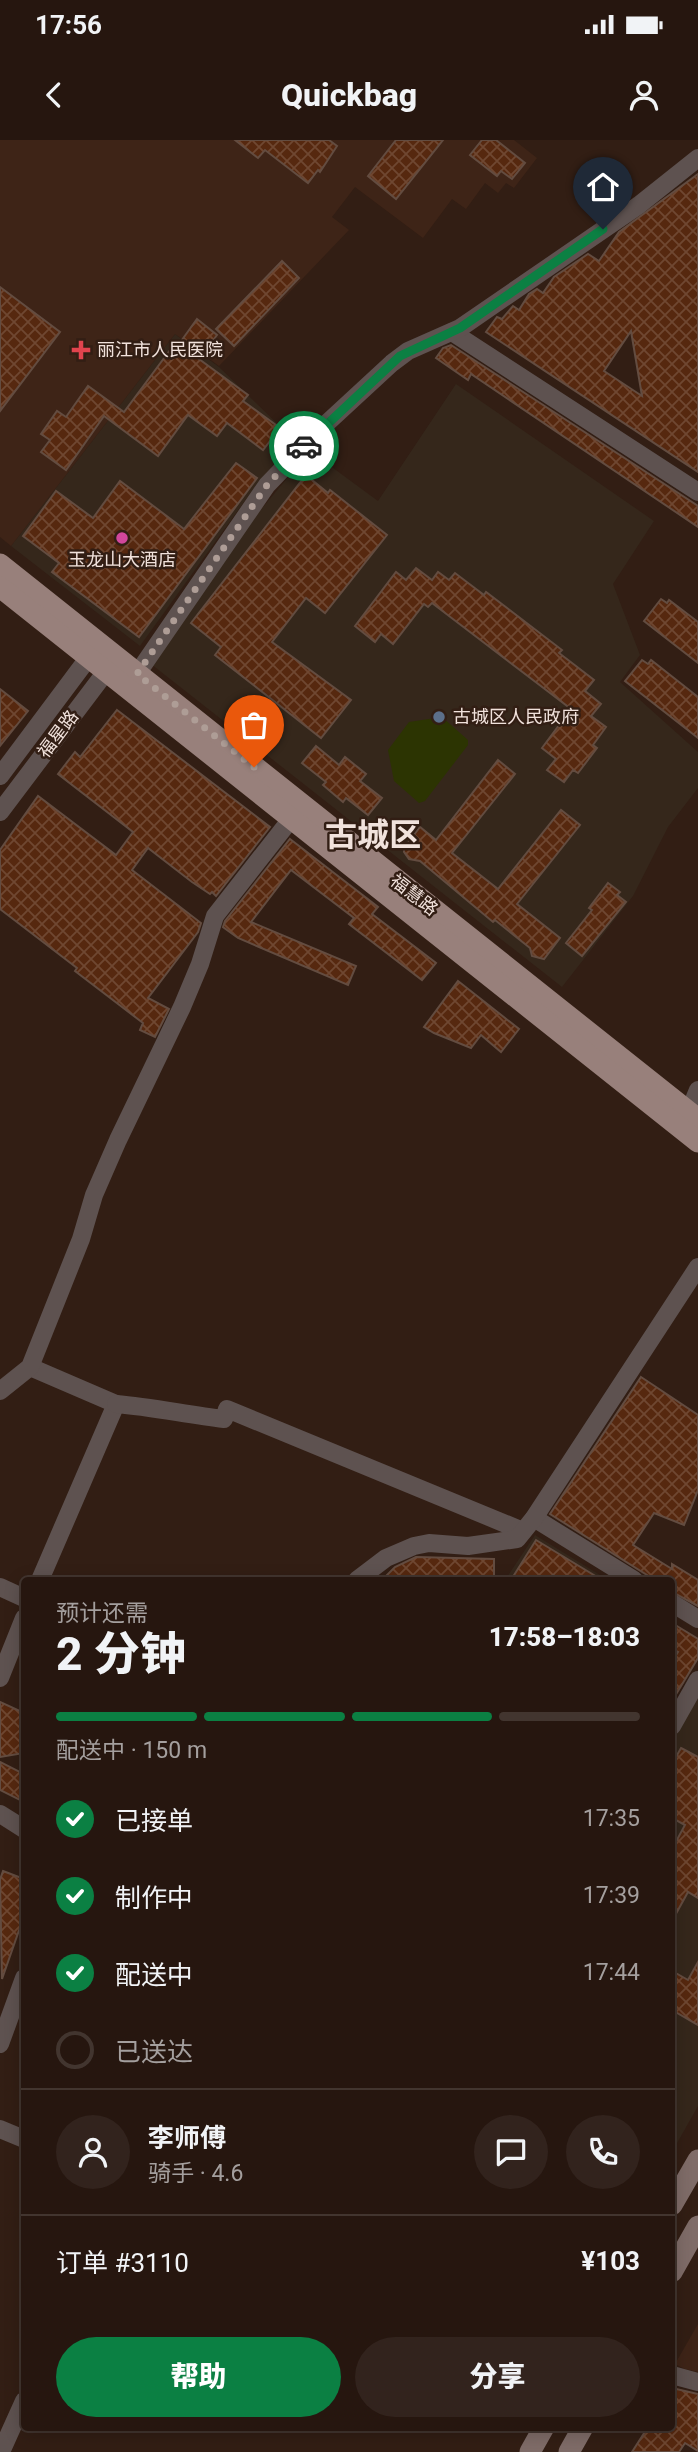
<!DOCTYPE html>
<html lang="zh">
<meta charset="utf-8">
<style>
body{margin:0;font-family:Roboto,"Noto Sans SC",sans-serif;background:#32231d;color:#f1f3f6;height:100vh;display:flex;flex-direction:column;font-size:26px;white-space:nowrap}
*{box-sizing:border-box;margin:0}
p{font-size:23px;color:#a49f9e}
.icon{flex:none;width:38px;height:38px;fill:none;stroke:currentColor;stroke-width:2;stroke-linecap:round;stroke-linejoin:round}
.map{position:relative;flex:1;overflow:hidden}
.details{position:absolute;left:21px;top:1437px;width:654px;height:854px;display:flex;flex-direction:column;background:#26160f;border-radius:7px;box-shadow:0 4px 18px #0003,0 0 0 2px #42352f}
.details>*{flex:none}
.pin{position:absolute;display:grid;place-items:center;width:60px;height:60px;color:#fff;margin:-72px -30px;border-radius:50% 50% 50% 0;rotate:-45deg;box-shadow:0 0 7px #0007}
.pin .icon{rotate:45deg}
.courier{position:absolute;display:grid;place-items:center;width:70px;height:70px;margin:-35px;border:5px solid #0b8043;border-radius:50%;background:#fff;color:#222;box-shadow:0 2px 9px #0007}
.headline em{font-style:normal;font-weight:800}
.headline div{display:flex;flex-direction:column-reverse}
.headline{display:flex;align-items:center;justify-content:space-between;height:119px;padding:0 35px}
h1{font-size:46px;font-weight:800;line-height:52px}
.bar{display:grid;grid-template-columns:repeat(4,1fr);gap:10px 7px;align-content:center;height:84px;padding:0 35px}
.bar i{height:9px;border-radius:5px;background:#42352f}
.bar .current{background:#0b8043}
.bar p{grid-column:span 4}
.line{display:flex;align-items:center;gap:18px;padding:0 35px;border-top:2px solid #42352f}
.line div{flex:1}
.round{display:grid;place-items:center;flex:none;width:74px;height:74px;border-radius:37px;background:#32231d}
ol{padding:0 35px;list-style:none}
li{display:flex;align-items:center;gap:21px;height:77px}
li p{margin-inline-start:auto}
li .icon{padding:7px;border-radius:50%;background:#0b8043;color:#fff;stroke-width:4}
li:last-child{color:#a49f9e}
li i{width:38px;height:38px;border:4px solid #42352f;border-radius:50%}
.action{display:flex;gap:14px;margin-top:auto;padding:14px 35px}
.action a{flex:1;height:80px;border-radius:42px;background:#0b8043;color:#fff;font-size:28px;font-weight:800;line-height:80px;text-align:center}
.action a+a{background:#32231d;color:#f1f3f6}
.status{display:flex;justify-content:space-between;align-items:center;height:49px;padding:0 35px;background:#26160f;direction:ltr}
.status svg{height:19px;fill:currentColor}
header{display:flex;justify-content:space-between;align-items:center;height:91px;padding:0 35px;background:#26160f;font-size:32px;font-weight:800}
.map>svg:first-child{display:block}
.commercial{fill:#35271b}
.built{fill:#3e2417}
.grass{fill:#2c3402}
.building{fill:url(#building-cross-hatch);stroke:#634c40;stroke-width:2;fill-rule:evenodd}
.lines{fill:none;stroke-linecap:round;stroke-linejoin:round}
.minor{stroke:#5e5250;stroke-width:18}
.secondary{stroke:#7f6c68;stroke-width:21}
.primary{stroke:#98807b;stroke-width:21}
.done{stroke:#ae9d96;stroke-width:7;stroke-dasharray:0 12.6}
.route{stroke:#0b8043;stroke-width:9}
.health-dot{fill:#e0444e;stroke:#321e14;stroke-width:2.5}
.hotel-dot{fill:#d1479c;stroke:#321e14;stroke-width:2.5}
.service-dot{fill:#5c6f8a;stroke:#321e14;stroke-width:2.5}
.labels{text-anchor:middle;stroke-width:5;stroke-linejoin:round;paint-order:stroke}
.poi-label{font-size:18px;fill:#f1e2dc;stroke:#321e14;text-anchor:start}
.street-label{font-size:18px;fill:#f1e2dc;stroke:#321e14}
.town-label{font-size:32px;font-weight:bold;fill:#f1e2dc;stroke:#321e14}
</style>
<div class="status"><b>17:56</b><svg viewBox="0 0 49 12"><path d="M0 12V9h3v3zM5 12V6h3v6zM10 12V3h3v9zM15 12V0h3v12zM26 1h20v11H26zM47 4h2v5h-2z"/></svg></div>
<header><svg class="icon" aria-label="back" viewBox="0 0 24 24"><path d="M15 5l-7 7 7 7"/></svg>Quickbag<svg class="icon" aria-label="person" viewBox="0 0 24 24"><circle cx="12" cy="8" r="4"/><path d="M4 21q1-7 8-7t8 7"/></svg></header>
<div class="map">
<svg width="698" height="2312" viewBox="0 0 698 2312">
<defs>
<pattern id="building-cross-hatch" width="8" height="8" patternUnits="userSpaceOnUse" patternTransform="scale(1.75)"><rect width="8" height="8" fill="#56280f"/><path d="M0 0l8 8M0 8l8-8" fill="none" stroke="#6f4731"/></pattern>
</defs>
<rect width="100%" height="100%" fill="#321e14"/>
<!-- commercial -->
<g class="commercial">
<path d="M175 194 219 227 298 304 260 340 140 506 11 406Z"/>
<path d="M456 244 654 381 613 444 640 515 620 542 698 612V648L668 687 633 756 562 847 151 524 253 379 310 311 378 361Z"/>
<path d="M535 1395 608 1440H505Z"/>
<path d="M698 1555V1966L672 2012V1600Z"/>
</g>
<!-- built -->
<g class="built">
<path d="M0 0H514L537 18 514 48 506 43 498 53 485 43 466 69 452 59 423 98 355 47 332 77 349 90 219 226 175 194 11 406 0 397Z"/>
<path d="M698 2184V2232L685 2229 675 2224Z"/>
</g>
<!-- grass -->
<path class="grass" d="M442 577 468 600V605L425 661 419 663 394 641 388 610 409 582Z"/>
<!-- building -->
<g class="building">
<path d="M235 0H329L337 6 320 32 318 30 308 43 265 10 258 18Z"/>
<path d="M396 0H443L396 59 368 36Z"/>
<path d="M482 0H496L525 23 512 39 501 31 497 36 470 15Z"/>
<path d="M698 34V332L486 192 497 177 502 179 513 166 519 170 529 154 537 149 543 153 554 137 588 114 599 121 619 92ZM631 191 642 256 604 231Z"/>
<path d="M282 121 299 138 234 206 216 189Z"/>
<path d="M0 147 60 192 0 271Z"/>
<path d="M197 179 217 195 199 219 248 255 243 261 280 288 263 310 227 283 217 296 188 275 158 316 104 276 66 330 41 312 50 300 41 294 57 271 66 277 88 246 124 272 176 202 179 204Z"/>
<path d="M451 205 698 366V387L471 234 468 240 436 218 443 208Z"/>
<path d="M236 323 257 338 139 497 52 432 59 423 23 396 56 351 93 378 120 341 184 389Z"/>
<path d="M306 335 328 353 330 350 387 395 325 473 306 458 272 502 351 560 321 598 215 515 221 507 191 483Z"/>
<path d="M416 428 432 440 438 432 449 440 455 433 484 455 486 452 562 510 559 513 594 540 585 551 601 564 591 576 606 587 593 605 597 608 578 633 573 630 564 642 547 630 556 619 542 608 571 569 432 463 428 467 424 464 393 504 381 494 375 502 355 486 396 432 406 440Z"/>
<path d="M661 459 667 463 669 460 698 482V523L644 481Z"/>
<path d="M642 520 648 524 651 520 698 557V598L625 541Z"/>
<path d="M0 549 28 571 0 606Z"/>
<path d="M117 570 270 687 216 756 212 752 210 754 192 742 148 708 132 730 201 783 198 792 148 858 169 869 155 897 140 890 143 883 75 831 77 828 0 769V710L38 656 116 715 133 692 58 634 75 612 80 617Z"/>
<path d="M316 606 339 625 345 617 366 634 360 641 382 658 368 675 346 658 343 662 323 645 326 642 302 623Z"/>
<path d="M498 620 515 634 452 713 498 749 561 670 580 685 517 764 560 798 544 819 532 816 530 808 495 780 493 782 420 721 409 719 404 712V708L420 687 436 700Z"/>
<path d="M290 699 378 767 372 774 436 823 422 840 349 784 354 778 291 730 251 782 356 826 348 845 238 798 223 787 225 781Z"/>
<path d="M608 743 620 752 617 755 626 762 582 816 566 803 592 770 589 768Z"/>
<path d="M458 841 519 889 501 912 481 895 471 908 434 893 424 887Z"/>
<path d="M641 1237 698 1275V1350L684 1385 654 1373 633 1405 672 1429V1424L698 1440V1466L672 1452V1440H655L550 1374Z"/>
<path d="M536 1400 602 1440H562L553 1435 549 1440H511Z"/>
<path d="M416 1417 494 1419V1440H382L395 1427Z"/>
<path d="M672 1483 698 1499V1518L672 1561V1522L678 1512 672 1509Z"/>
<path d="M0 1562 24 1573V1613L0 1617Z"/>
<path d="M681 1608 698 1617V1758L688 1752 672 1781V1709L685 1685 672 1678V1624Z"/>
<path d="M0 1622 24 1634V1662L0 1650Z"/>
<path d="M3 1731 24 1739V1776L2 1839 0 1740Z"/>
<path d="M698 1822V1885L672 1870V1831L688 1840Z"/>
<path d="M672 2248 698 2254V2311L685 2303 679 2312H632L648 2287H672Z"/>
</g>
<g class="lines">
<!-- minor -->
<g class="minor">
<path d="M452 192 698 352"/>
<path d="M137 534 267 345 327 283 392 223 408 211 460 188 639 65 698 18"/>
<path d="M0 636 95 509"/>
<path d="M0 672 114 521"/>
<path d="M689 972 698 950"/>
<path d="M30 1227 116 1264 40 1440"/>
<path d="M0 1251 30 1227 81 1099 94 1055 118 1000 182 867 200 824 215 776 291 679"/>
<path d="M116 1264C153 1267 188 1275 224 1279L227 1269 523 1391"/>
<path d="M534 1378 634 1440"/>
<path d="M357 1440 386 1418 414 1406 429 1403 468 1406 517 1399 534 1378 698 1127"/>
<path d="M0 1447 24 1458"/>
<path d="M672 1463 698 1479"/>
<path d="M0 1538 24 1478"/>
<path d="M672 1586 698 1540"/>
<path d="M0 1674 24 1689"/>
<path d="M0 1904 24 1838"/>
<path d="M0 1989 24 1999"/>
<path d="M672 2235 698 2242"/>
<path d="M1 2312 24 2261"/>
</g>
<!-- secondary -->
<g class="secondary">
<path d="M672 2065 698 2020"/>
<path d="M672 2132 698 2086"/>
<path d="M530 2312 544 2287"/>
<path d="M569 2312 583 2287"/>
</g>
<!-- primary -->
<g class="primary">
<path d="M0 424 698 979"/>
<path d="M0 447 698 1002"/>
</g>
</g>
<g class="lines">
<!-- done -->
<path class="done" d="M254 627 137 534 267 345 304 306"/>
<!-- route -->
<path class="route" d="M304 306 400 216 460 188 603 89"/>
</g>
<!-- markers -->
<path class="health-dot" d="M77.5 199.5h7v7h7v7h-7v7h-7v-7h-7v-7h7z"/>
<circle class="hotel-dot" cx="122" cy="398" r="7"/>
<circle class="service-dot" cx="439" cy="577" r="7"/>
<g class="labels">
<!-- poi labels -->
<g class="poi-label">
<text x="97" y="216">丽江市人民医院</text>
<text x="122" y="426" text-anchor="middle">玉龙山大酒店</text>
<text x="453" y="583">古城区人民政府</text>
</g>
<!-- street labels -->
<g class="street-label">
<text transform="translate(58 594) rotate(-53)" y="6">福星路</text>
<text transform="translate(414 755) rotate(38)" y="6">福慧路</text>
</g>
<!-- town labels -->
<g class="town-label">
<text x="373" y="706">古城区</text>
</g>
</g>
</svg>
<div class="pin" style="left:254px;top:627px;background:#ea580c"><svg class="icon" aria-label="bag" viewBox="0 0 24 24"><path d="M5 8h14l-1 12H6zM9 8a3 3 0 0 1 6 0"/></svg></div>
<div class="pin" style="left:603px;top:89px;background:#1f2937"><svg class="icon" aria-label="home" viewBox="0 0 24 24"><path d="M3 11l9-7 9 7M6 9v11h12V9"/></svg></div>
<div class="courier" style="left:304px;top:306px"><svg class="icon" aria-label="car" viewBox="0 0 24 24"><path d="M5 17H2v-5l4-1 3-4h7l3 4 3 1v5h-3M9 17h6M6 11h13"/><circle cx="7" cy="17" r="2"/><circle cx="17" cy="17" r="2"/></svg></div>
<section class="details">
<div class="headline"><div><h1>2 分钟</h1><p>预计还需</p></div><em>17:58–18:03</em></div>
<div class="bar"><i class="current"></i><i class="current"></i><i class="current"></i><i></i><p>配送中 · 150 m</p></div>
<ol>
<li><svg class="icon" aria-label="check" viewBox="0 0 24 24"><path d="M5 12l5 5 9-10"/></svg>已接单<p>17:35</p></li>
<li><svg class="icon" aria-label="check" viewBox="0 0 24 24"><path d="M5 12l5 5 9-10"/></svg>制作中<p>17:39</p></li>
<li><svg class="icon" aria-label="check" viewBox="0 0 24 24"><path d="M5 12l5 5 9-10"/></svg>配送中<p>17:44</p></li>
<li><i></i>已送达</li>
</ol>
<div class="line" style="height:126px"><a class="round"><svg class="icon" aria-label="person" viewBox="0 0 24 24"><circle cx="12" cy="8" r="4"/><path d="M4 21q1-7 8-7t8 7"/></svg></a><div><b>李师傅</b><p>骑手 · 4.6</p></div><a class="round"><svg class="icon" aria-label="chat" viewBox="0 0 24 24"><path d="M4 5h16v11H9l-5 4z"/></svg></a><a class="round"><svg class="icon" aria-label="phone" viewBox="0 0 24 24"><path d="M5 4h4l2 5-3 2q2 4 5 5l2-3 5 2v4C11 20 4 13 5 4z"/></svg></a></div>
<div class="line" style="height:91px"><div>订单 #3110</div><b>¥103</b></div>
<div class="action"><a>帮助</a><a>分享</a></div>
</section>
</div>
